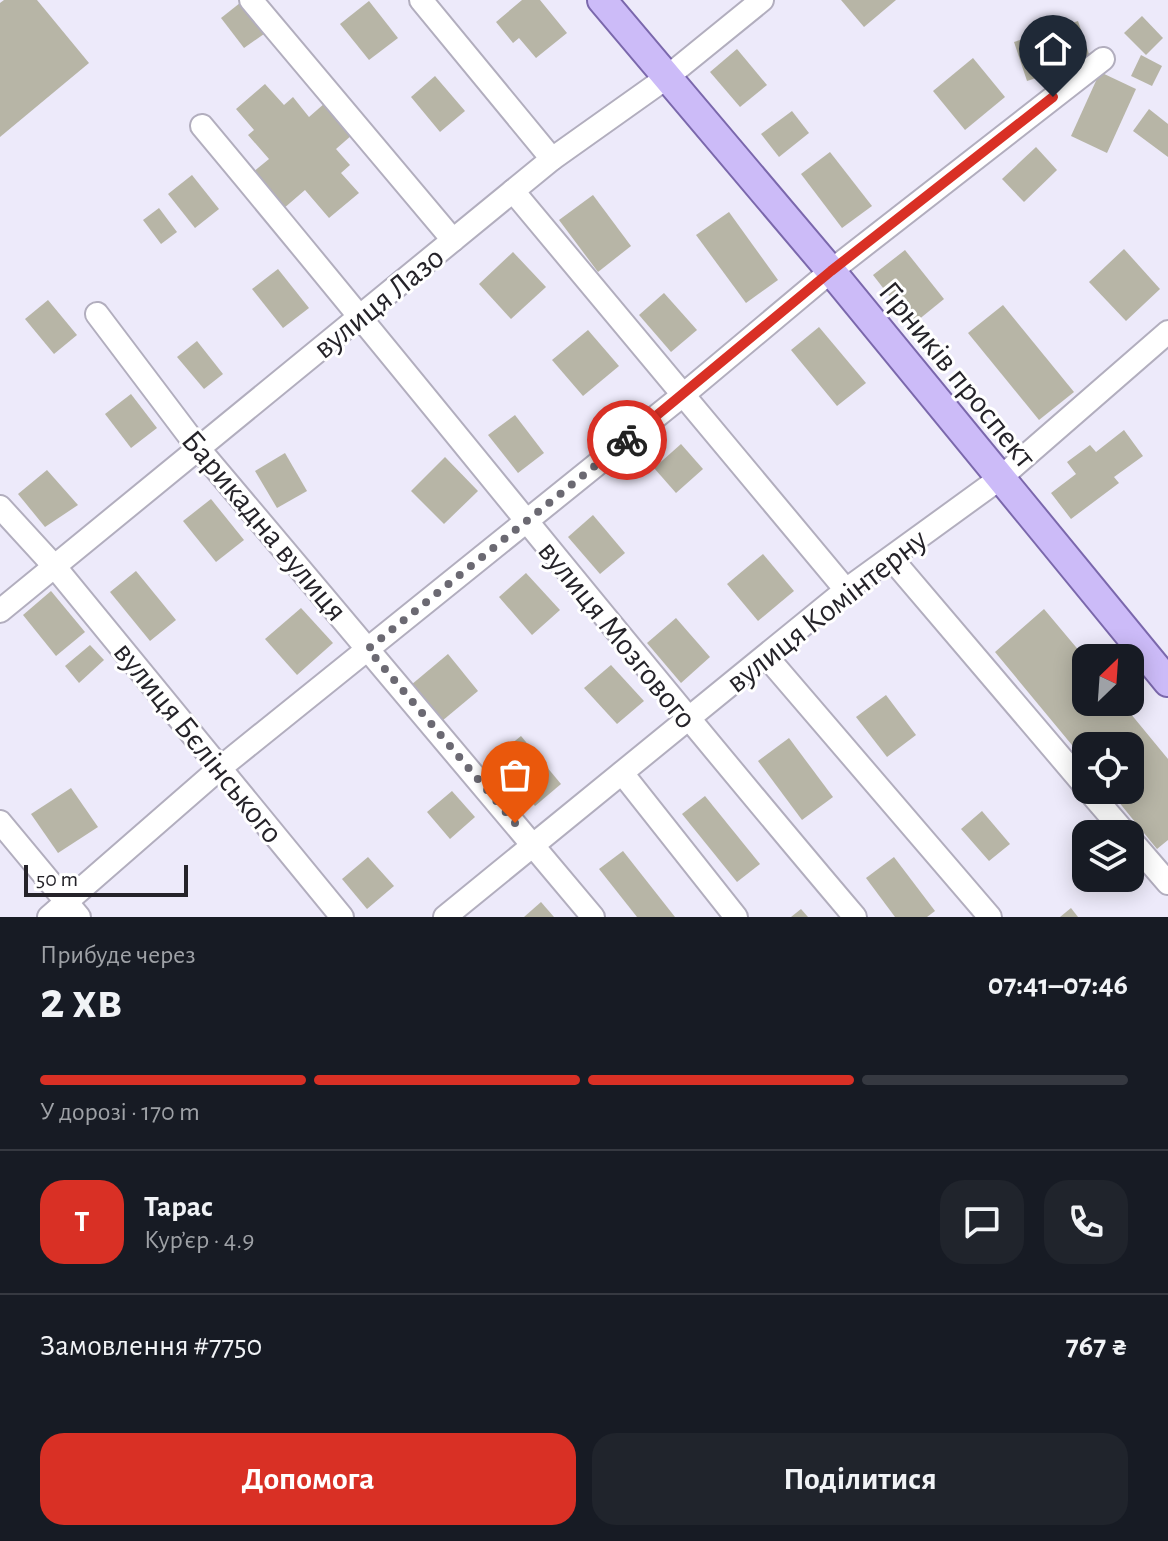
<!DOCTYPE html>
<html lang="uk">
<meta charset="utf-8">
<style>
body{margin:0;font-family:"Alegreya Sans",sans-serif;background:#20242c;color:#f1f3f6;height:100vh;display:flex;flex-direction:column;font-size:30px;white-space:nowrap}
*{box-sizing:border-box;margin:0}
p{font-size:26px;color:#9ea1a6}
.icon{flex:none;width:44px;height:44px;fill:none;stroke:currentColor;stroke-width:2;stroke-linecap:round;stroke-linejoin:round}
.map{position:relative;height:917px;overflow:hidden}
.details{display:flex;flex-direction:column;background:#171b24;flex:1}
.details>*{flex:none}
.needle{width:52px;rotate:25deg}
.tools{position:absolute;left:1072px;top:644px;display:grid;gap:16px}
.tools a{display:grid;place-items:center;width:72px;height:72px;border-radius:16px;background:#171b24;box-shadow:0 4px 20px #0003;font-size:40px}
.scale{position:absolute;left:24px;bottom:20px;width:164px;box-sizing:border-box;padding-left:8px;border:4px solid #252329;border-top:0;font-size:22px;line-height:28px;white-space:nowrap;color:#252329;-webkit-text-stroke:6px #fff;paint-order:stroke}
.pin{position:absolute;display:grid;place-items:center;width:68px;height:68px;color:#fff;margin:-82px -34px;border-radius:50% 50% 50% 0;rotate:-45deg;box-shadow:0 0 8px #0007}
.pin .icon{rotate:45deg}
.courier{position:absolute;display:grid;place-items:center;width:80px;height:80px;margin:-40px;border:6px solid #d93025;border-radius:50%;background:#fff;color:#222;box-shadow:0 2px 10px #0007}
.head em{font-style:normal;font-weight:600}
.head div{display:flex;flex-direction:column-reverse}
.head{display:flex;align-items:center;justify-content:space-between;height:136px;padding:0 40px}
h1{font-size:52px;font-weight:600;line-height:60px}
.bar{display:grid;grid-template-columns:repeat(4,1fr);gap:12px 8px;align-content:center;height:96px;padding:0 40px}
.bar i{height:10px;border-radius:6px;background:#363941}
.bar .active{background:#d93025}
.bar p{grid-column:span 4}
.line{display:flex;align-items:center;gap:20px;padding:0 40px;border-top:2px solid #363941}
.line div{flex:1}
.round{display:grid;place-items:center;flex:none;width:84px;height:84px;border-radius:24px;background:#20242c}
.action{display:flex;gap:16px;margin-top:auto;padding:16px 40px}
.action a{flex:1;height:92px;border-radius:24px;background:#d93025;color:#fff;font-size:32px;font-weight:600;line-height:92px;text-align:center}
.action a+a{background:#20242c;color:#f1f3f6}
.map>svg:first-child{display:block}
.building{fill:#b7b5a6}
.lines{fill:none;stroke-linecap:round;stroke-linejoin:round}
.minor-casing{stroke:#b2aebe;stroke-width:26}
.major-casing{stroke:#7b68ac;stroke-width:32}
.minor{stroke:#fff;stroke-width:22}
.major{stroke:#ccbbf8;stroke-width:28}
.done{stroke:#6b6972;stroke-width:8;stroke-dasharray:0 14.4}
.route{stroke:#d93025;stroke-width:10}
.labels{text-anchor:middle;stroke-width:6;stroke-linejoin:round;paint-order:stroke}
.street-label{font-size:32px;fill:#252329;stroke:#fff}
</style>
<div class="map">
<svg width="1168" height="917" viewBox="0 0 1168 917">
<rect width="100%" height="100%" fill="#edeafa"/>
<!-- building -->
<g class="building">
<path d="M4 0H37L89 63 0 137V3Z"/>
<path d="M522 0H540L567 33 536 58 519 38 513 43 496 22Z"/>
<path d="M841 0H896L864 27Z"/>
<path d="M369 1 398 38 369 60 340 24Z"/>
<path d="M240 3 264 34 244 48 221 18Z"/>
<path d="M1142 16 1163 38 1146 55 1124 33Z"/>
<path d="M1078 21 1091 60 1027 81 1014 42Z"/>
<path d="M737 49 767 85 740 107 710 72Z"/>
<path d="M1141 55 1162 66 1152 86 1131 76Z"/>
<path d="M973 58 1005 97 965 130 933 91Z"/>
<path d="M1100 72 1136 89 1107 153 1071 136Z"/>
<path d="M435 76 465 111 440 132 411 97Z"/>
<path d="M265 84 284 105 293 97 309 117 325 103 352 135 336 149 350 165 341 173 359 193 329 218 305 190 283 209 252 173 269 159 248 135 254 130 236 109Z"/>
<path d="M1149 109 1168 124V157L1133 131Z"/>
<path d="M792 111 809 133 779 157 761 134Z"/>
<path d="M1036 147 1057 170 1024 202 1002 179Z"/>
<path d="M830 152 872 206 842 228 801 174Z"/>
<path d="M192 175 219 209 195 228 168 194Z"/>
<path d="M593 195 631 246 598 272 559 220Z"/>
<path d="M159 208 177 232 161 244 143 220Z"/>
<path d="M729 212 778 280 746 303 696 235Z"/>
<path d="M1124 249 1160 289 1126 321 1089 282Z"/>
<path d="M905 250 944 299 912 325 873 275Z"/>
<path d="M513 252 546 287 511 319 479 284Z"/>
<path d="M278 269 309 308 283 328 252 289Z"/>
<path d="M664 293 697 330 671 352 639 315Z"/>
<path d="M48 300 77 335 54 354 25 319Z"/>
<path d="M1003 305 1074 392 1039 420 968 333Z"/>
<path d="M819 327 866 383 837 406 791 350Z"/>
<path d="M588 330 619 366 583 396 552 360Z"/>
<path d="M197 341 223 374 204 389 177 357Z"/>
<path d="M131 394 157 428 131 448 105 414Z"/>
<path d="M515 415 544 453 518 473 488 435Z"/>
<path d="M1124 430 1143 456 1114 477 1119 483 1071 519 1051 493 1076 474 1067 462 1090 445 1096 452Z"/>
<path d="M681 444 703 469 676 493 654 468Z"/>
<path d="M285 453 307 491 277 508 255 471Z"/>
<path d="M445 457 478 491 444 524 411 491Z"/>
<path d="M47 470 78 505 45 527 18 494Z"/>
<path d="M211 499 244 540 216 562 183 521Z"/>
<path d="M593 515 625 553 600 574 568 537Z"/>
<path d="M763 554 794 591 758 621 727 584Z"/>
<path d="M136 571 176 620 150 641 110 592Z"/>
<path d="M526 573 560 610 532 635 499 597Z"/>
<path d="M51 591 85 632 56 656 23 615Z"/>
<path d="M301 608 333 643 297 675 265 639Z"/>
<path d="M1044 609 1086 659V702H1121L1168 759V840L1157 849 1109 790H1130V746H1086V762L995 652Z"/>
<path d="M676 618 710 657 681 683 647 643Z"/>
<path d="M90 645 104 660 79 683 65 666Z"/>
<path d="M448 654 478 691 442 721 411 685Z"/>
<path d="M611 665 644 701 617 724 584 688Z"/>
<path d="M886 695 916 735 887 757 856 717Z"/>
<path d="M521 736 561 784 535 806 495 757Z"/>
<path d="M789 738 833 797 802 820 758 761Z"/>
<path d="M71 788 98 827 58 853 31 814Z"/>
<path d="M452 791 475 817 450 839 427 812Z"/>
<path d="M705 796 760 864 737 882 682 814Z"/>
<path d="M982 811 1010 844 989 861 961 829Z"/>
<path d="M623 851 675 917H637L599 869Z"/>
<path d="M368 857 394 886 367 909 342 879Z"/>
<path d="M894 857 935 911 927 917H895L866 878Z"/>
<path d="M541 902 554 917H524Z"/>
<path d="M1071 908 1078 917H1060Z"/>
<path d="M801 909 808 917H791Z"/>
</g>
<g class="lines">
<!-- minor casing -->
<g class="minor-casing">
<g id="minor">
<path d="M251 0 453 240"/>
<path d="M421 0 552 159"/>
<path d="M202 126C421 388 633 656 855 917"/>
<path d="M513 191 846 590"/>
<path d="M97 314 199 449 593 917"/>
<path d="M0 507 55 567 342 917"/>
<path d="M891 558 1086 787"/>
<path d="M0 611 552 159 666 78 762 0"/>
<path d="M766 656 990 917"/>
<path d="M622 773 736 917"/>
<path d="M1088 790 1126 834"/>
<path d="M0 822 79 917"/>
<path d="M1130 839 1168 883"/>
<path d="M49 917 220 768 683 395 831 271 1103 59"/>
<path d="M445 917 846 590 999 479 1168 332"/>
</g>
</g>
<!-- major casing -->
<g class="major-casing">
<path id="major" d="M602 0 831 271 1168 682"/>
</g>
<!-- minor -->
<use href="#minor" class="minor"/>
<!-- major -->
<use href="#major" class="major"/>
</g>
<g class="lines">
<!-- done -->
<path class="done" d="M515 823 368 649 627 440"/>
<!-- route -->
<path class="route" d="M627 440 831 271 1053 97"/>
</g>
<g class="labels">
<!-- street labels -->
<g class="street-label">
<text transform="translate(378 302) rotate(-39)" y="11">вулиця Лазо</text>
<text transform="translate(958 374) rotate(51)" y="11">Гірників проспект</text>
<text transform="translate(265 525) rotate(50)" y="11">Барикадна вулиця</text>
<text transform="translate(826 610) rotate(-38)" y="11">вулиця Комінтерну</text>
<text transform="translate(618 634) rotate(51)" y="11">вулиця Мозгового</text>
<text transform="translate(199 742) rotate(51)" y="11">вулиця Бєлінського</text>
</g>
</g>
</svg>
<div class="tools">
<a><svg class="needle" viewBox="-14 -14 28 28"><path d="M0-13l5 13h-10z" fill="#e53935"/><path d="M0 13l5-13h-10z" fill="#9ea1a6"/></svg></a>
<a><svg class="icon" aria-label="locate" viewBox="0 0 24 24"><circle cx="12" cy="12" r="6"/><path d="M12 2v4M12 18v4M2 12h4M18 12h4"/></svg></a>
<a><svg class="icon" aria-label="layers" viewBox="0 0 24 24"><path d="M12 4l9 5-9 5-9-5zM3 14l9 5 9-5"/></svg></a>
</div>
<div class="scale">50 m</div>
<div class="pin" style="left:515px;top:823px;background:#ea580c"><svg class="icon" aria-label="bag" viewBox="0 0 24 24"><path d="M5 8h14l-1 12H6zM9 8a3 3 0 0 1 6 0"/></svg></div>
<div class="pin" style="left:1053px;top:97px;background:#1f2937"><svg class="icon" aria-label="home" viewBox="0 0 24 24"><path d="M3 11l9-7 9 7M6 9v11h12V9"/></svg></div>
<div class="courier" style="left:627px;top:440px"><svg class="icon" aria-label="bike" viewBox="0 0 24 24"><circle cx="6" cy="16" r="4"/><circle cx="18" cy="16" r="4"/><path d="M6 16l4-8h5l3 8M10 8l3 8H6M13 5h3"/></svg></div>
</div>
<section class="details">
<div class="head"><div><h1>2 хв</h1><p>Прибуде через</p></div><em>07:41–07:46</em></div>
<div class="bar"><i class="active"></i><i class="active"></i><i class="active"></i><i></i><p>У дорозі · 170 m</p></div>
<div class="line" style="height:144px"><b class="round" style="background:#d93025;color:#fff">Т</b><div><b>Тарас</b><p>Кур’єр · 4.9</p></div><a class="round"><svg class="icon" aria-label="chat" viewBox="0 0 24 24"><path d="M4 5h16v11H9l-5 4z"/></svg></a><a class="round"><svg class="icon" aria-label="phone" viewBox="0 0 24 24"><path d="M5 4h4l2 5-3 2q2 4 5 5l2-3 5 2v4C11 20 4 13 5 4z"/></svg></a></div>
<div class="line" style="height:104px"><div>Замовлення #7750</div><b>767 ₴</b></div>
<div class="action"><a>Допомога</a><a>Поділитися</a></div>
</section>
